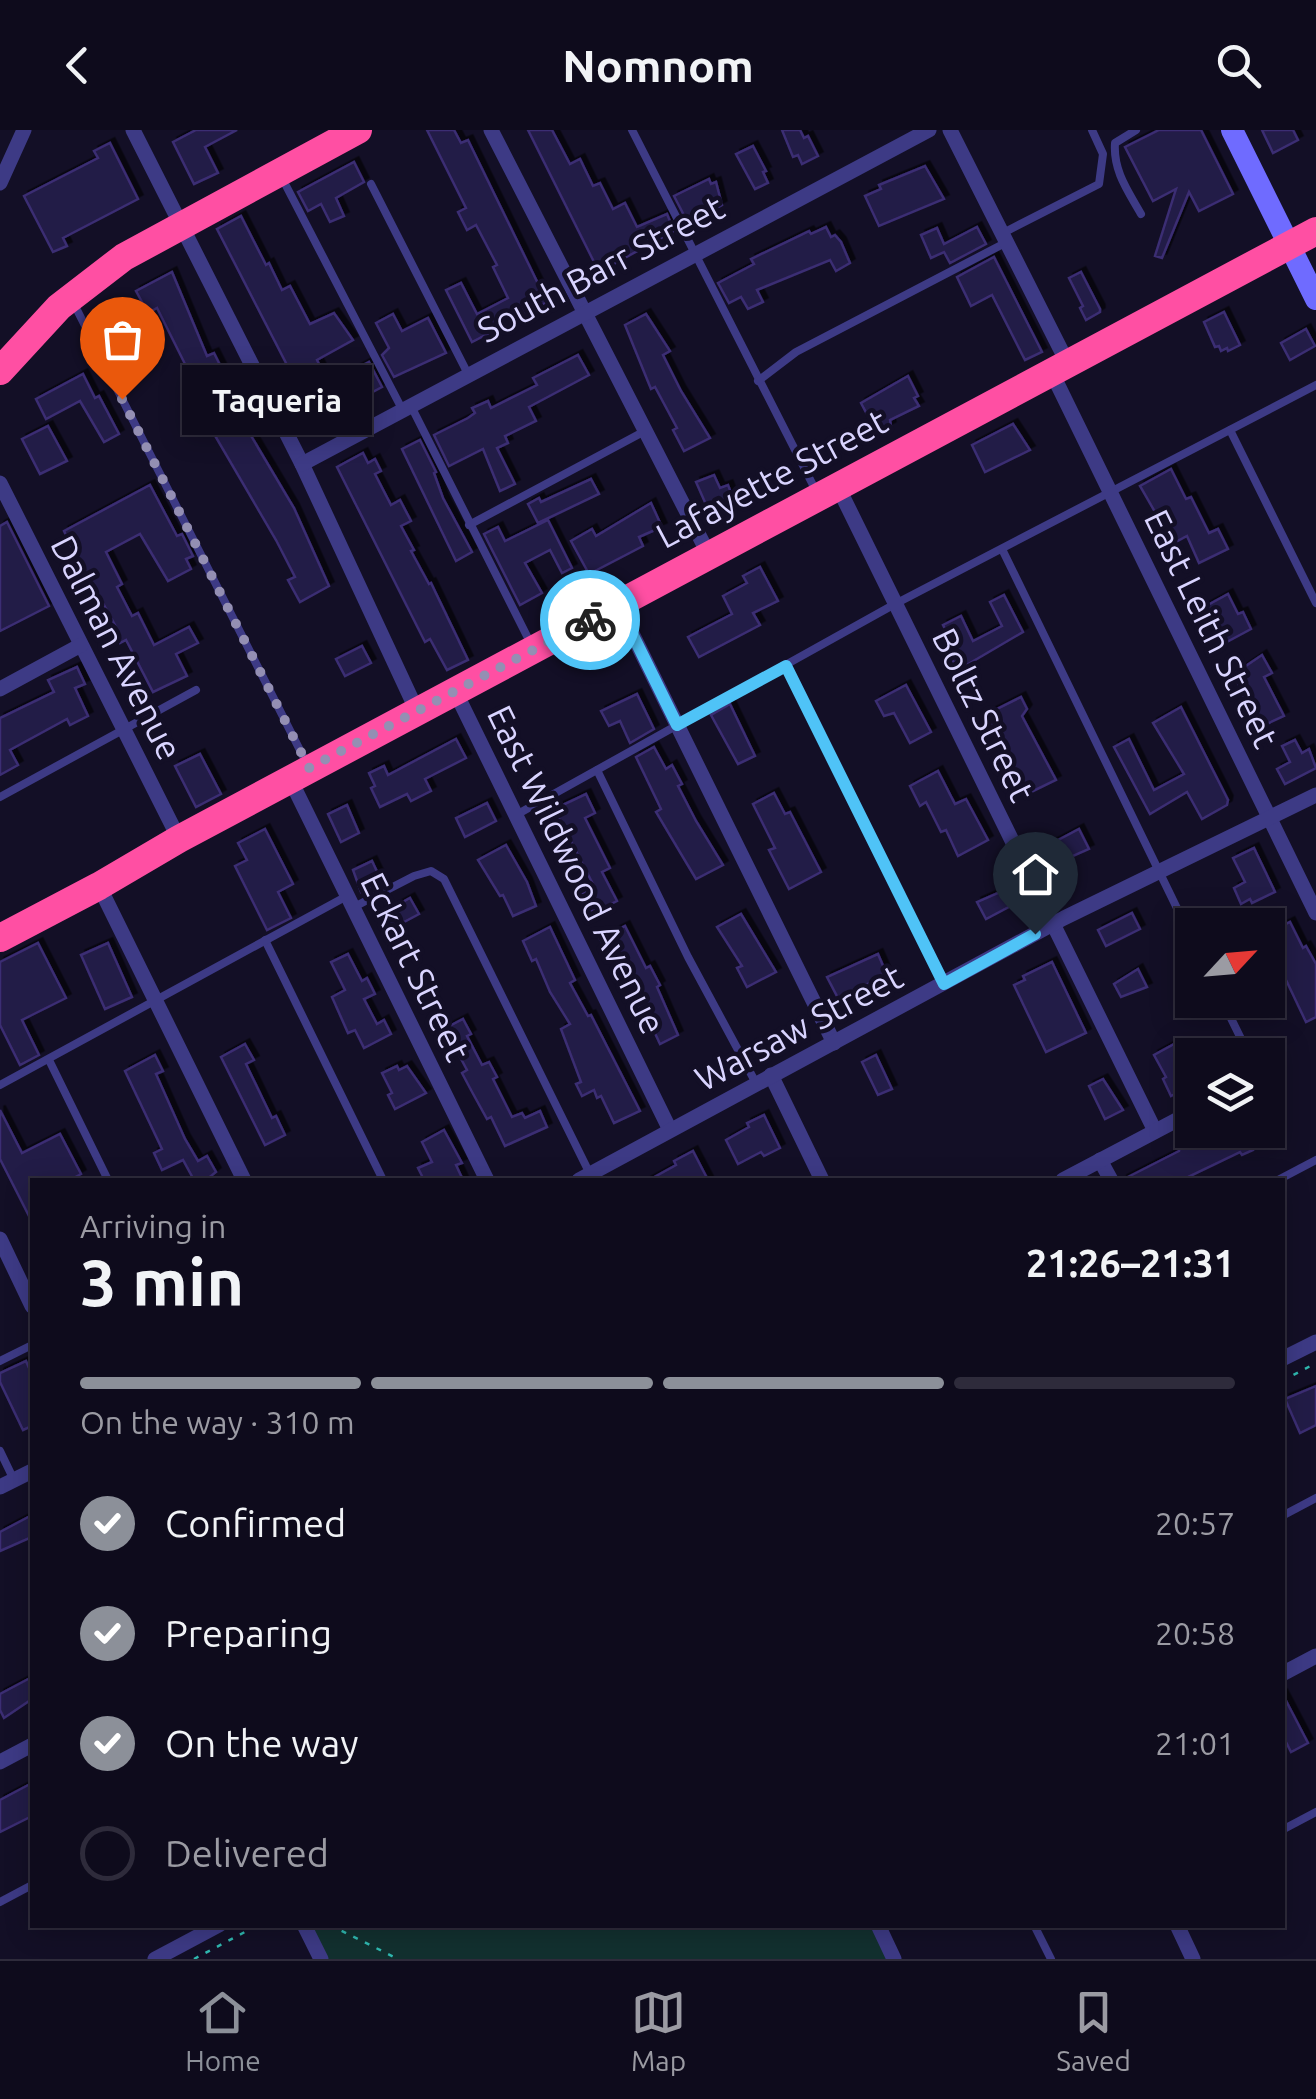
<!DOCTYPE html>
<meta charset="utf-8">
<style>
body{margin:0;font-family:Ubuntu,sans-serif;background:#171425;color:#f1f3f6;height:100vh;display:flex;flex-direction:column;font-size:38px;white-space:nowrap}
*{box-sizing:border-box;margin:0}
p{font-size:32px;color:#9b9ba3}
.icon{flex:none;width:55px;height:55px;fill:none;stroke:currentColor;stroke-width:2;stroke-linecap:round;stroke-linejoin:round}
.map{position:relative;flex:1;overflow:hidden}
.details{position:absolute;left:30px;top:1048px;width:1255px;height:750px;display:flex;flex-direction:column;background:#0e0b1c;border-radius:0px;box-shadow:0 5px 25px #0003,0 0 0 2px #2e2b3b}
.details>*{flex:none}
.needle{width:65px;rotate:64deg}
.tools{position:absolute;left:1175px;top:778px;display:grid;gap:20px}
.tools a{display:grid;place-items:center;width:110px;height:110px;border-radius:0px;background:#0e0b1c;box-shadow:0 5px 25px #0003,0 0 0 2px #2e2b3b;font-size:50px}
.pin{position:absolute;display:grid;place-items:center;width:85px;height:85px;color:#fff;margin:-102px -42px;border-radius:50% 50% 50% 0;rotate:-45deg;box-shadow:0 0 10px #0007}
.pin .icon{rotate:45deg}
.courier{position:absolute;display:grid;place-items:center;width:100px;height:100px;margin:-50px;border:8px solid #4fc3f7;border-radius:50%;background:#fff;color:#222;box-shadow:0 2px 12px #0007}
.bubble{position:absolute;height:70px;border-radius:0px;background:#0e0b1c;box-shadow:0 5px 25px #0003,0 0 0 2px #2e2b3b;font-size:32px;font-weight:600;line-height:70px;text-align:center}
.headline em{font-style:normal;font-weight:600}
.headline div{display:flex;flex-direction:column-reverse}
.headline{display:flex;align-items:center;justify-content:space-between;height:170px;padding:0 50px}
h1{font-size:65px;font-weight:600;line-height:75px}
.bar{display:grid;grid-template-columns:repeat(4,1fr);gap:15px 10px;align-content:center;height:120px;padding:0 50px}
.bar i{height:12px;border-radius:8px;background:#2e2b3b}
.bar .on{background:#8c9099}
.bar p{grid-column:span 4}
ol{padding:0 50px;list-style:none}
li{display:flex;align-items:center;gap:30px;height:110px}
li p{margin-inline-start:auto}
li .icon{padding:10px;border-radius:50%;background:#8c9099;color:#fff;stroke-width:4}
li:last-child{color:#9b9ba3}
li i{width:55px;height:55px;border:5px solid #2e2b3b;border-radius:50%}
header{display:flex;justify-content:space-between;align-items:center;height:130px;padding:0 50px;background:#0e0b1c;font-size:45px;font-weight:600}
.tab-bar{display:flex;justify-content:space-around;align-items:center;height:140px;border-top:2px solid #2e2b3b;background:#0e0b1c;font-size:28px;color:#9b9ba3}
.tab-bar a{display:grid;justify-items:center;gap:5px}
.tab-bar .on{color:#8c9099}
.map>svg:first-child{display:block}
.green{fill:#12302f}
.building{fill:#241b47;stroke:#3b2d73;stroke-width:2.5;filter:url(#shadow)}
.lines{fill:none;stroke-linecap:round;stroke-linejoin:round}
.path{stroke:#2fb8b0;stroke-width:2.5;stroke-dasharray:5 8;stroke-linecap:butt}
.lane{stroke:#3d3a85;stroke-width:8}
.street{stroke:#3d3a85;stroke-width:15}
.secondary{stroke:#6f6bff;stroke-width:22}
.highway{stroke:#ff4fa3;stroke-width:28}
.done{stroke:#948fb3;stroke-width:10;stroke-dasharray:0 18}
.route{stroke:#4fc3f7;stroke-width:12}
.labels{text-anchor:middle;stroke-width:9;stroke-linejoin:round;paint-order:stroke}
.street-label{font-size:35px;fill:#d9d4ff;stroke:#130f26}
</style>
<header><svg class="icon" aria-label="back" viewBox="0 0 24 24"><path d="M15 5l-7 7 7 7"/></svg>Nomnom<svg class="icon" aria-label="search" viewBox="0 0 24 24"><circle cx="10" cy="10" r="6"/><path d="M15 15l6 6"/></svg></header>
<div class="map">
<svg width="1316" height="1829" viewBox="0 0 1316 1829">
<defs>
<filter id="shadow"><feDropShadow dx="4.5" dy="-4.5" stdDeviation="0" flood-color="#0009"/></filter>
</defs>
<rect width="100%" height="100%" fill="#130f26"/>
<!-- green -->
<path class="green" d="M304 1795H878L894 1829H321Z"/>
<!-- building -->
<g class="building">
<path d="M196 0H237L205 17 218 43 194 54 173 12Z"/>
<path d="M427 0H454L461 13 468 10 547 172 524 184 522 179 490 196 493 201 472 212 446 160 461 153 477 184 508 168 493 137 497 135 476 95 467 100 458 82 466 78Z"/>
<path d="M528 0H552L570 34 580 29 593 56 600 53 613 79 625 73 637 97 667 84 674 101 599 142Z"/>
<path d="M782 0H800L804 8 808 6 818 26 802 34 798 25 793 27Z"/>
<path d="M1159 0H1201L1233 64 1199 81 1189 62 1162 128 1155 126 1176 59 1153 71 1125 17Z"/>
<path d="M1262 0H1293L1298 10 1273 23Z"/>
<path d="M110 13 138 69 63 108 67 116 53 122 24 66 98 28 94 21Z"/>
<path d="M753 16 766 41 763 42 768 53 755 59 736 24Z"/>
<path d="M354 32 364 52 336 68 344 86 330 92 321 74 308 81 298 62Z"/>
<path d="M925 36 944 69 879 96 865 66 881 59 879 55Z"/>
<path d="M709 49 711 54 716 52 722 75 688 93 674 66Z"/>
<path d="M241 86 266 135 269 133 282 160 290 156 310 194 334 183 353 210 317 230 345 286 320 299 217 99Z"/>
<path d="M826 97 831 107 835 105 841 112 850 133 836 141 830 130 757 160 763 172 748 179 741 167 729 173 718 153 754 134 751 129 809 101 811 104Z"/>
<path d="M977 97 986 114 950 133 944 122 931 128 921 105 937 98 944 114Z"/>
<path d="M994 127 1042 222 1025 230 992 165 971 176 957 147Z"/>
<path d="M172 142 207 226 214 223 251 297 247 299 294 378 329 456 300 472 288 450 295 447 276 410 207 292 216 287 198 254 196 256 157 178 148 183 136 161Z"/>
<path d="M1081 142 1100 179V182L1086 190 1080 178 1083 176 1069 148Z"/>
<path d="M1224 182 1240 215 1228 221 1227 218 1221 221 1219 216 1215 217 1204 192Z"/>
<path d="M393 184 402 201 428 188 446 223 394 247 382 225 389 218 376 193Z"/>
<path d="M646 184 670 221 663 225 681 261 710 308 684 321 673 300 677 298 655 257 651 259 625 195Z"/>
<path d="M1306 199 1315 216 1290 230 1281 213Z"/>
<path d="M578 225 589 245 529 277 536 291 505 306 508 313 497 318 515 354 500 361 483 319 449 336 434 305 468 288 475 283 472 278 488 271 491 278 537 255 533 248Z"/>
<path d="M369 232 382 257 365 266 352 241Z"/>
<path d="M83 244 95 268 99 266 119 304 104 312 80 271 46 289 36 269Z"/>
<path d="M908 246 918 266 914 268 919 276 890 290 891 296 877 303 861 273Z"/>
<path d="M1013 294 1030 320 985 342 972 315Z"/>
<path d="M48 296 67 331 40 344 22 309Z"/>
<path d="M420 310 436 342 434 343 443 368 472 422 456 431 402 319Z"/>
<path d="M363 323 368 333 375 329 381 341 375 344 391 375 400 370 411 391 401 396 414 420 411 421 429 454 431 453 468 530 447 540 430 509 425 512 337 337Z"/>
<path d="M1171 339 1186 369 1191 367 1209 403 1218 399 1228 419 1199 433 1187 406 1170 415 1163 402 1166 401 1140 356Z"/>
<path d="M714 345 720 358 728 355 733 368 708 379 696 352Z"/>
<path d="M591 349 599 364 538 393 528 374 539 368 541 372Z"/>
<path d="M150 355 177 406 182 404 193 426 186 429 191 439 168 451 140 404 106 422 122 454 117 457 132 486 138 483 154 515 189 497 198 513 176 524 187 546 153 562 126 510 120 513 112 497 115 495 99 466 96 467 64 401Z"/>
<path d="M651 373 662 397 639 407 643 416 589 444 571 411 592 399 596 406Z"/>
<path d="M548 390 572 438 562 443 550 420 525 433 542 463 520 475 484 404 498 397 505 411Z"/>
<path d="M7 392 49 476 0 501V396Z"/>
<path d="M760 437 778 471 753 483 760 495 699 527 688 507 732 484 723 466 747 453 743 446Z"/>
<path d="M1228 464 1238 484 1243 482 1251 499 1223 514 1206 476Z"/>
<path d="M1004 465 1023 502 958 540 951 527 957 522 943 495 961 486 973 511 1002 496 990 472Z"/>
<path d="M362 516 371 533 345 546 336 529Z"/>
<path d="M1262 525 1272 543 1264 547 1284 586 1258 598 1234 544Z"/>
<path d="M77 537 85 554 75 558 88 586 70 595 67 589 10 620 18 635 0 645V588L54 562 48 550Z"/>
<path d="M906 555 931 602 910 613 894 583 884 586 876 571Z"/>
<path d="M637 564 654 599 630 613 620 591 609 596 601 581Z"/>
<path d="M1021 567 1027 579 1022 586 1056 650 1027 664 985 585Z"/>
<path d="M730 574 755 626 738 634 711 585Z"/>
<path d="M1181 577 1228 670 1227 675 1202 689 1187 662 1150 684 1114 617 1129 609 1154 660 1184 644 1153 593Z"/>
<path d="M456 609 466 628 425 649 431 661 411 671 407 664 380 677 371 658 375 656 369 643 384 636 388 645Z"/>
<path d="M1295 610 1302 623 1309 619 1316 638 1285 654 1277 639 1290 632 1282 616Z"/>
<path d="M654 617 666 639 672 635 682 654 678 656 696 691 723 735 696 749 656 682 661 679 636 627Z"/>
<path d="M200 624 221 664 196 677 175 636Z"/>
<path d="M938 641 955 674 966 669 988 710 958 726 946 700 941 702 926 672 920 676 910 656Z"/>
<path d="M774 663 785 684 790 682 821 742 789 759 769 720 775 718 753 674Z"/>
<path d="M586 664 595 683 585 688 610 738 602 742 617 771 593 783 583 764 595 758 554 679Z"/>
<path d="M487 673 496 691 465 707 456 688Z"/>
<path d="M347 675 359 703 341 712 328 684Z"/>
<path d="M265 699 293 754 278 762 291 788 267 800 235 736 247 730 238 713Z"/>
<path d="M1079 699 1089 719 1057 733 1055 728 1052 730 1045 717Z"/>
<path d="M506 715 527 752 536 776 513 786 503 765 500 766 478 730Z"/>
<path d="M1254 718 1275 762 1252 773 1250 769 1241 774 1234 758 1245 752 1233 728Z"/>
<path d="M372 731 382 752 361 762 353 740Z"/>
<path d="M1016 755 1024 769 986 789 977 772Z"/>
<path d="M410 768 419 784 389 800 381 784Z"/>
<path d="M1132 783 1140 799 1106 816 1098 800Z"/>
<path d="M741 784 776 842 747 857 737 838 742 836 717 797Z"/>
<path d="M1290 792 1303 818 1306 816 1316 834V887L1306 892 1286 850 1268 860V803Z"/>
<path d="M625 796 646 838 650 836 660 855 657 857 678 905 660 914 646 884 643 885 600 809Z"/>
<path d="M550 797 575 850 570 853 588 886 591 885 640 981 614 993 601 966 597 968 594 960 582 966 576 954 581 952 561 899 570 894 550 862 536 829 532 831 523 811Z"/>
<path d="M38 813 66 868 22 890 39 925 20 935 0 895V832Z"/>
<path d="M108 813 132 867 105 879 81 825Z"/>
<path d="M348 824 362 851 367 848 375 864 364 869 377 894 384 890 391 904 364 918 355 900 348 903 332 867 345 860 331 832Z"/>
<path d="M878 824 887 845 838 868 827 847Z"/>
<path d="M1052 832 1086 903 1046 922 1014 855 1025 850 1023 846Z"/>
<path d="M1138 839 1147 857 1121 867 1114 854Z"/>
<path d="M463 889 471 904 467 906 482 935 489 932 497 947 493 949 512 987 522 983 525 988 540 981 547 997 505 1016 491 987 487 989 471 960 462 943 467 940 453 914 448 916 440 901Z"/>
<path d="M1176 913 1192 945V955L1171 966 1163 949 1166 947 1154 925Z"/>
<path d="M245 914 254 930 246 934 272 988 276 986 285 1005 265 1015 221 927Z"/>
<path d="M155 925 163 941 156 944 185 1009 198 1031 207 1026 216 1042 206 1050H194L183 1030 162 1040 154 1023 162 1019 125 941Z"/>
<path d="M876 925 892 959 878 965 862 932Z"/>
<path d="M397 936 399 940 407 936 426 963 395 979 388 965 392 963 382 943Z"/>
<path d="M1103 949 1123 980 1105 989 1089 956Z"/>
<path d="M0 980 22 1023 60 1004 81 1044 70 1050H32V1092L0 1029Z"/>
<path d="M764 985 780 1018 764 1026 761 1022 738 1034 726 1010 749 997 747 993Z"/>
<path d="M444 1000 462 1033 456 1035 463 1050H424L418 1038 432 1032 422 1012Z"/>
<path d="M1200 1000H1253L1259 1013 1252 1016 1253 1020 1242 1025 1240 1022 1182 1050H1122L1179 1021 1180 1015 1202 1004Z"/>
<path d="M693 1021 708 1050H649L676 1035 674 1031Z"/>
<path d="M26 1231 32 1245V1296L23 1300 0 1252V1243Z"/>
<path d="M1316 1256V1295L1300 1303 1285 1269Z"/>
<path d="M32 1385V1407L0 1421V1402Z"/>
<path d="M32 1547V1569L4 1588 0 1580V1564Z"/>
<path d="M1282 1563 1308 1613 1291 1622 1282 1604Z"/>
<path d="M32 1653V1686L0 1702V1670Z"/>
</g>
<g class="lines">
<!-- path -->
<g class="path">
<path d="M1282 1251 1316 1233"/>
<path d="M330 1795 398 1829"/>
<path d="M194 1829 258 1795"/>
</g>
<!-- lane -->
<g class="lane">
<path d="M632 0 816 361"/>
<path d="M1136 0 1115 13C1113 41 1128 61 1141 84"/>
<path d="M281 46 402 279"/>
<path d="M371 54 468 244"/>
<path d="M1003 103 1099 54 1103 24 1092 0"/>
<path d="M73 172 308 636"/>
<path d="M758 251 796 222 1007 112"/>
<path d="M410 274 532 516"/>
<path d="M1230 300 1316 473"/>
<path d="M469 395 645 301"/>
<path d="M1002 419 1192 809"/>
<path d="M786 536 944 854"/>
<path d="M597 640 688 827 757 955"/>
<path d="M0 667 196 560"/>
<path d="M516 685 895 474 1316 255"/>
<path d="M354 777 414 746 431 741 444 749 590 1044"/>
<path d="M265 810 383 1050"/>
<path d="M1222 870 1249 925"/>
<path d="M49 930 108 1050"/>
<path d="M0 955 347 766"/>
<path d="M1278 1050 1316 1030"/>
<path d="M0 1231 32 1215"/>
<path d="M0 1321 13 1348"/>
<path d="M1282 1386 1316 1368"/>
<path d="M1282 1700 1316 1682"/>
<path d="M0 1772 32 1755"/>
<path d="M1034 1795 1051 1829"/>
</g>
<!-- street -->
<g class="street">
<path d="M133 0 302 334 417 581"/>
<path d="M491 0 709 425"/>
<path d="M950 0 1067 232"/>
<path d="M0 53 24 0"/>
<path d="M1051 241 1316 783"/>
<path d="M302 334 929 0"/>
<path d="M0 353 179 709"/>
<path d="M838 357 1155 1001"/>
<path d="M618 475 834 913"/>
<path d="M0 559 81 515"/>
<path d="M455 561 670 1000"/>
<path d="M290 649 487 1050"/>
<path d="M99 756 244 1050"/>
<path d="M771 945 822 1050"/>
<path d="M1100 1030 1111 1050"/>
<path d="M579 1050 1064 788 1316 665"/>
<path d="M1063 1050 1192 982"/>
<path d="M0 1109 32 1176"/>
<path d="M1282 1229 1316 1212"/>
<path d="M0 1357 32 1341"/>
<path d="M1282 1544 1316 1526"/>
<path d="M0 1632 32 1615"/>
<path d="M304 1795 321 1829"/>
<path d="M878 1795 894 1829"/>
<path d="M1177 1795 1193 1829"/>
<path d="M155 1829 219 1795"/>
</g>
<!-- secondary -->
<path class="secondary" d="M1232 0 1316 169"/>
<!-- highway -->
<g class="highway">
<path d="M0 241 59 177 124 127 358 0"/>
<path d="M0 808 99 756 179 709 1316 101"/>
</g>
</g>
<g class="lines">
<!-- done -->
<path class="done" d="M122 269 309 638 590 490"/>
<!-- route -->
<path class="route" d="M590 490 618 475 677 595 786 536 944 854 1035 804"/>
</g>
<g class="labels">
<!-- street labels -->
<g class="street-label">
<text transform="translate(601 139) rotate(-28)" y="12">South Barr Street</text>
<text transform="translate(772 349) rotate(-28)" y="12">Lafayette Street</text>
<text transform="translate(1211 499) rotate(64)" y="12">East Leith Street</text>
<text transform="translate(116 518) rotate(63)" y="12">Dalman Avenue</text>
<text transform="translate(983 585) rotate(64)" y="12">Boltz Street</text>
<text transform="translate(576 740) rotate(64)" y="12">East Wildwood Avenue</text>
<text transform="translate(415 837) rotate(64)" y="12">Eckart Street</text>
<text transform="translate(799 898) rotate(-28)" y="12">Warsaw Street</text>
</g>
</g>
</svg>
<div class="tools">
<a><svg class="needle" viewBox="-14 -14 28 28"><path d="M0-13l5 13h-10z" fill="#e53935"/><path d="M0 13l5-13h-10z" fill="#9b9ba3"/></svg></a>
<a><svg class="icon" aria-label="layers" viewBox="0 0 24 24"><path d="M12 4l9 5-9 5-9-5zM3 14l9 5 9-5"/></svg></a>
</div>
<div class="pin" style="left:122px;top:269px;background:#ea580c"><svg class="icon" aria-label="bag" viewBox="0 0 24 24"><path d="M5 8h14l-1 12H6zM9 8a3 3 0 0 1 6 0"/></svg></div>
<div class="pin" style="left:1035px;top:804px;background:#1f2937"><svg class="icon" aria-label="home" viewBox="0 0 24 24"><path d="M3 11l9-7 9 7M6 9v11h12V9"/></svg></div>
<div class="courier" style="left:590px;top:490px"><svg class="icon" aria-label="bike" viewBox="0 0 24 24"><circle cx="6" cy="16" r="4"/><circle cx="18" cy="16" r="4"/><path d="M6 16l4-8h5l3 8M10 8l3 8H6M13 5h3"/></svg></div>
<div class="bubble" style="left:182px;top:235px;width:190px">Taqueria</div>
<section class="details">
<div class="headline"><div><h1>3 min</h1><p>Arriving in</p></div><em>21:26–21:31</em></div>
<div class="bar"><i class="on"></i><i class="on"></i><i class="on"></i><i></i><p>On the way · 310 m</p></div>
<ol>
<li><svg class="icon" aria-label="check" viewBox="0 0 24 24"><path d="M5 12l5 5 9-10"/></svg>Confirmed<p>20:57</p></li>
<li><svg class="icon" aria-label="check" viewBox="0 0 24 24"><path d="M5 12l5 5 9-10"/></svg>Preparing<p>20:58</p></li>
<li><svg class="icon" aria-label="check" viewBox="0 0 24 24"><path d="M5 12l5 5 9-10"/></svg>On the way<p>21:01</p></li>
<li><i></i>Delivered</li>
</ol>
</section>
</div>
<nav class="tab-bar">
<a class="on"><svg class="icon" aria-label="home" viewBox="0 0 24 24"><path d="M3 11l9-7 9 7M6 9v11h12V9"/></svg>Home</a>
<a><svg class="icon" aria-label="map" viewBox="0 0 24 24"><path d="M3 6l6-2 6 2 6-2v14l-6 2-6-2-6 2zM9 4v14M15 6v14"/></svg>Map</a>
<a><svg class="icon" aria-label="saved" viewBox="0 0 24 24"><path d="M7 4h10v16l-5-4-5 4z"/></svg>Saved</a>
</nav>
